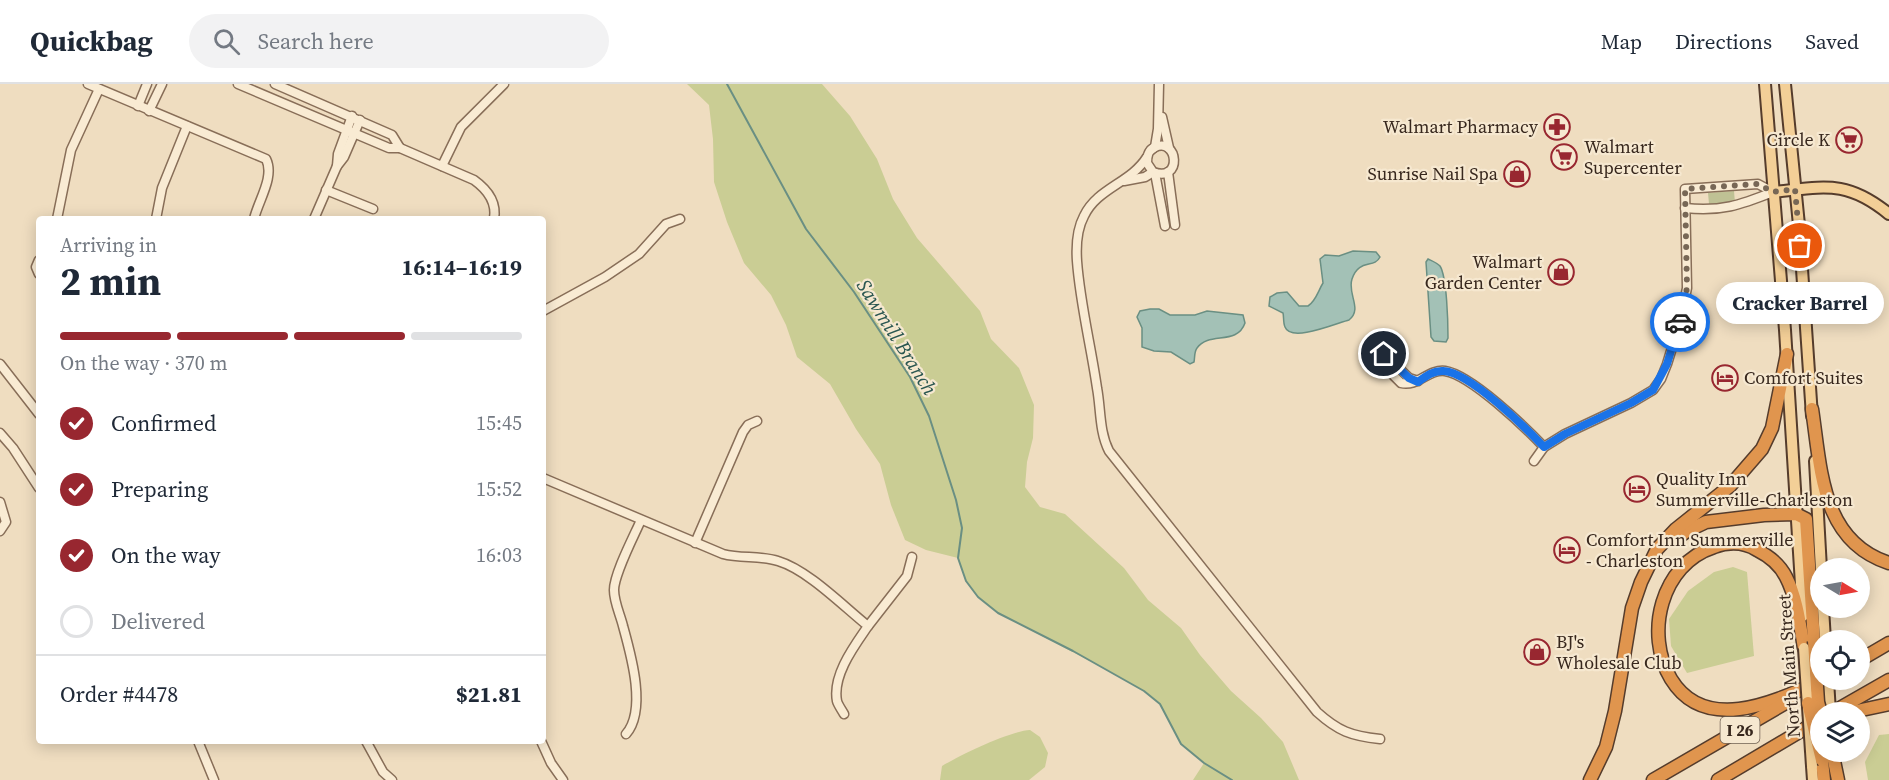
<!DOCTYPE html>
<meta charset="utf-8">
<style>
body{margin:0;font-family:"Source Serif 4",serif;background:#f2f2f3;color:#1f2937;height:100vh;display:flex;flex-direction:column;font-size:22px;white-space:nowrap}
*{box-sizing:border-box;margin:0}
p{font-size:20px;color:#747a83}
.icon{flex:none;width:33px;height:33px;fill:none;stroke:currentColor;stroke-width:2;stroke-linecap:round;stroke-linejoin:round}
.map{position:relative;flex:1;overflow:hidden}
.sheet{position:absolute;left:36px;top:132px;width:510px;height:528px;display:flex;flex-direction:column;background:#fff;border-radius:6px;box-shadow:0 3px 15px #0003}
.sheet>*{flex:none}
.needle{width:39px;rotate:100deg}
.controls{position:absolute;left:1810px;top:474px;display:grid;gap:12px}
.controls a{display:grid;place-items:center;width:60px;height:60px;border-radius:50%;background:#fff;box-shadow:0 3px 15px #0003;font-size:30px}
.pin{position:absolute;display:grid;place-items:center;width:51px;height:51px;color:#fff;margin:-26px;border:3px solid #fff;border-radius:50%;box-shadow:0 2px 6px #0007}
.courier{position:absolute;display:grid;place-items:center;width:60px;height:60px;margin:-30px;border:4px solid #1a73e8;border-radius:50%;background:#fff;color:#222;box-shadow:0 2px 8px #0007}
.bubble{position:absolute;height:42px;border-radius:21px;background:#fff;box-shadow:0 3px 15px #0003;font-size:20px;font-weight:700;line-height:42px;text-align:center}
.summary em{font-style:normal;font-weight:700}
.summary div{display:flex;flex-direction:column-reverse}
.summary{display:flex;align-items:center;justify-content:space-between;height:102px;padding:0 24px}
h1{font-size:39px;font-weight:700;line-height:45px}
.bar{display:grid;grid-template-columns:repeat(4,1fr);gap:9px 6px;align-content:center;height:72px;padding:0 24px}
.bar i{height:8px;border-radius:4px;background:#e0e1e3}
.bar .selected{background:#982730}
.bar p{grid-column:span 4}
.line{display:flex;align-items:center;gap:15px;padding:0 24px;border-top:2px solid #e0e1e3}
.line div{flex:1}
ol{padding:0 24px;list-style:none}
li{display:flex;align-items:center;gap:18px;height:66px}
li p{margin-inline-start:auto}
li .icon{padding:6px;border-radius:50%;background:#982730;color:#fff;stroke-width:4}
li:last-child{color:#747a83}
li i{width:33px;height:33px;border:3px solid #e0e1e3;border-radius:50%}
header{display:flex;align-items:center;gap:36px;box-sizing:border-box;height:84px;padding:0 30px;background:#fff;border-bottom:2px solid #e0e1e3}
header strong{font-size:28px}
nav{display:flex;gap:33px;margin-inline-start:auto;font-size:21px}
.search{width:420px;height:54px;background:#f2f2f3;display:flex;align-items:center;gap:15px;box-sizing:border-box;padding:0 21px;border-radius:33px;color:#747a83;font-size:22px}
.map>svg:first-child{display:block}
.green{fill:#cacd94}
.cemetery{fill:#bfc194}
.water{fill:#a3c1b6;stroke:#6a8f83;stroke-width:1.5}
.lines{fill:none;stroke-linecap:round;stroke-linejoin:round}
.stream{stroke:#6a8f83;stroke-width:2}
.minor-casing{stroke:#886e58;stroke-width:11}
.major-casing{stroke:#553c2c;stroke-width:14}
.highway-casing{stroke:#553c2c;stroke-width:15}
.minor{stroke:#f9ebd3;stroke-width:8}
.major{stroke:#f3cf97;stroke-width:10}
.highway{stroke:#e0954e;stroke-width:12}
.major-bridge-casing{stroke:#553c2c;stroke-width:14;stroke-linecap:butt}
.highway-bridge-casing{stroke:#553c2c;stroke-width:15;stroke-linecap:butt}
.major-bridge{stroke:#f3cf97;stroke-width:10}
.highway-bridge{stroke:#e0954e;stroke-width:12}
.done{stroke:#776756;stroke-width:6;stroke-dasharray:0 10.8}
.route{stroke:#1a73e8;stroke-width:8}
.labels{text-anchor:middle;stroke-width:4.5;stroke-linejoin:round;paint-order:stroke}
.shield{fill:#f6e8d0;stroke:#706153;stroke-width:1.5}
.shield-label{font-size:16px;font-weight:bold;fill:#37271d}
.poi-label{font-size:18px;fill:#37271d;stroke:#f6e8d0;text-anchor:start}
.street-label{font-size:18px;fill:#37271d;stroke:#f6e8d0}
.water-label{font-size:20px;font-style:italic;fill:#2b5751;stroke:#f6e8d0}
</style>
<header>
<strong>Quickbag</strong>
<div class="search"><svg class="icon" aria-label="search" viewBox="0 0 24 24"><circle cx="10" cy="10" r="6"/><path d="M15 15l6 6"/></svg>Search here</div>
<nav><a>Map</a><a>Directions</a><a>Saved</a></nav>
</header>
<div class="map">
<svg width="1889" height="696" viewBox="0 0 1889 696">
<rect width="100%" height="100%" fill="#efddc0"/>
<!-- green -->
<g class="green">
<path d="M687 0H822L850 32 877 75 893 115 917 154 980 227 991 255 1019 284 1034 321 1033 354 1027 378 1025 403 1040 423 1065 430 1124 484 1148 516 1181 544 1200 571 1231 607 1261 634 1283 658 1299 696H1193L1204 679 1181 660 1160 620 1144 607 1113 589 998 529 978 513 966 497 958 474 926 466 905 456 891 421 880 380 856 345 830 300 797 273 786 241 771 211 744 179 727 138 714 98 713 55 709 21Z"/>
<path d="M1733 483 1747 488 1754 572 1687 589 1671 562 1669 535 1688 507 1714 488Z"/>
<path d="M1030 646 1040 653 1048 669 1045 683 1029 696H940L942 682C960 671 1010 647 1030 646Z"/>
<path d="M1889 650V696H1868L1865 678 1879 651Z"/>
</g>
<!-- cemetery -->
<path class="cemetery" d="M1734 107 1735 119 1709 120 1708 109Z"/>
<!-- water -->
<g class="water">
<path d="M1353 167 1376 168 1380 173C1374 185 1359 174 1352 195 1347 210 1363 225 1349 236 1337 239 1291 259 1285 243 1283 239 1284 233 1283 229L1269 222 1270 213 1277 209 1287 208 1299 222H1308C1316 217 1318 207 1323 199L1320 175 1325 171 1339 172Z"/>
<path d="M1428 175C1432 177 1437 179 1440 182 1447 193 1448 239 1448 254L1446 258 1434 257 1431 253 1426 178Z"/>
<path d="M1150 225H1159L1170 231H1195L1207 227 1243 231 1245 239C1237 262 1209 247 1197 264 1194 268 1195 273 1194 278L1190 280 1171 268 1154 267 1142 263V244L1137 233 1140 227Z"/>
</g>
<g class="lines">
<!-- stream -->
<path class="stream" d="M727 0 806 145 854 208 910 293 929 332 956 416 962 444 958 474 966 497 978 513 998 529 1073 567 1144 607 1160 620 1181 660 1204 679 1232 696"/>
<!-- minor casing -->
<g class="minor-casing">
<g id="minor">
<path d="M88 0 266 75C275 93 258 117 254 135"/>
<path d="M238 0 389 64H400L392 51 275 0"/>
<path d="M138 22 147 0"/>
<path d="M149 27 162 0"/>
<path d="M1162 33 1169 64"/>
<path d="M400 64 474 96C488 106 497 118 494 135"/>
<path d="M1151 66 1155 63 1158 45 1159 0"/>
<path d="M1147 73C1131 99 1097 104 1084 132 1077 145 1076 162 1077 177 1080 219 1091 262 1097 304 1101 325 1099 347 1109 367L1317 628C1338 647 1351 652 1380 655"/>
<path d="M337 82 344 73 360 36"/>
<path d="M442 82 461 43 504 0"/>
<path d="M1168 88 1175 141"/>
<path d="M1155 89 1165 142"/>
<path d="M1124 97 1145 93 1153 88C1183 99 1178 53 1155 63 1148 66 1147 72 1147 79L1153 88"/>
<path d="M326 106 373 125"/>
<path d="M1685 124C1721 128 1740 121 1773 108"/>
<path d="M57 135 71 66 99 5"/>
<path d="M156 135 162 104 187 42"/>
<path d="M314 135 337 82 338 70 352 32"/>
<path d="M39 176 36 183 39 190"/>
<path d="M543 227 605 193 639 170 666 140 680 135"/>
<path d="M1384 270 1409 294 1418 297"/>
<path d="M1377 275 1401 299C1418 303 1428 285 1445 287 1471 291 1525 343 1544 363"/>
<path d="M0 280 39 330"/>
<path d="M0 349 13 364 39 404"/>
<path d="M1534 377 1544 363 1565 350 1631 319 1653 306 1661 295 1667 280 1680 238 1687 204 1685 105 1758 100 1773 108"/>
<path d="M543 394 723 470C741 475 760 471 778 477 808 486 843 522 868 542 855 561 832 591 837 617 838 621 842 626 844 630"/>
<path d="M0 418 6 438 0 447"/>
<path d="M695 459 743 348 748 341 757 337"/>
<path d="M868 542 907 492 912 473"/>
<path d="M626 650C647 626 631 571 623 542 620 530 614 518 614 506 614 490 634 452 641 436"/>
<path d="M198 657 214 696"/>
<path d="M366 657 383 688 392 696"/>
<path d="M541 657 551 679 563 696"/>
</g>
</g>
<!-- major casing -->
<g class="major-casing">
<g id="major">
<path d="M1765 0 1785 246 1803 532"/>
<path d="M1785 0 1799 141 1812 332"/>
<path d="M1773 108C1824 103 1846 95 1889 130"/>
<path d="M1815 377 1821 485"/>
<path d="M1823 524 1825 556"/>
<path d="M1828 596 1830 628"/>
<path d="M1812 682 1813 696"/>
</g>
</g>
<!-- highway casing -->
<g class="highway-casing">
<g id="highway">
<path d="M1812 325C1821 385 1821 457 1889 479"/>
<path d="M1675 456 1687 447 1706 438 1764 431 1796 430 1806 435 1814 557"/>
<path d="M1804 564C1800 541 1797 514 1786 493 1780 481 1769 472 1757 466 1744 458 1728 458 1714 463 1661 480 1644 550 1671 595 1706 652 1778 616 1823 596"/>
<path d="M1860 576 1889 559"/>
<path d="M1833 628 1889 596"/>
<path d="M1852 628 1889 620"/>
<path d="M1833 672 1838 696"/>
<path d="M1822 676 1824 696"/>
<path d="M1590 696 1606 663 1615 627 1632 524 1641 498 1657 465 1676 445 1730 402 1762 365 1772 344 1787 270"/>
<path d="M1653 696 1789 617"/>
<path d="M1718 696 1821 635"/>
</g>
</g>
<!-- minor -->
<use href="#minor" class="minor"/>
<!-- major -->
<use href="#major" class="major"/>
<!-- highway -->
<use href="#highway" class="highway"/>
<!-- major-bridge casing -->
<g class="major-bridge-casing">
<path id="major-bridge" d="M1804 564 1812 682"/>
</g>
<!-- highway-bridge casing -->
<g class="highway-bridge-casing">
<g id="highway-bridge">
<path d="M1814 557 1818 618 1821 629"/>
<path d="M1808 619 1822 676"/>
</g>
</g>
<!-- major-bridge -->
<use href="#major-bridge" class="major-bridge"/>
<!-- highway-bridge -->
<use href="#highway-bridge" class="highway-bridge"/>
</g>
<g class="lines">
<!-- done -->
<path class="done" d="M1680 238 1687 204 1685 105 1758 100 1773 108 1795 105 1800 162"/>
<!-- route -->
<path class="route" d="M1384 270 1409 294 1418 298C1426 292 1434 286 1444 287 1470 289 1525 343 1544 363L1565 350 1631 319 1653 306 1667 280 1680 238"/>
</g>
<!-- icons -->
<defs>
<g id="pharmacy-ring" transform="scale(1.35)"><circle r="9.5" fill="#f6e8d0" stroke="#982730" stroke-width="1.5"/><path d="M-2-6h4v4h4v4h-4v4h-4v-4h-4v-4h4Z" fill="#982730"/></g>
<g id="supermarket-ring" transform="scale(1.35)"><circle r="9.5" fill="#f6e8d0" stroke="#982730" stroke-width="1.5"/><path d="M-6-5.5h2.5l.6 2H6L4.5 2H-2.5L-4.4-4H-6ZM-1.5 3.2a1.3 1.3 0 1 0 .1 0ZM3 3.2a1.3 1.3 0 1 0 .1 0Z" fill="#982730"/></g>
<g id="shop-ring" transform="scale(1.35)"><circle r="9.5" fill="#f6e8d0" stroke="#982730" stroke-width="1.5"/><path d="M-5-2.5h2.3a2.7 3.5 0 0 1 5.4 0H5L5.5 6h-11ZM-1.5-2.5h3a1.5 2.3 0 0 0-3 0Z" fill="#982730"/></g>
<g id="hotel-ring" transform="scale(1.35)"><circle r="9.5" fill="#f6e8d0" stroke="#982730" stroke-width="1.5"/><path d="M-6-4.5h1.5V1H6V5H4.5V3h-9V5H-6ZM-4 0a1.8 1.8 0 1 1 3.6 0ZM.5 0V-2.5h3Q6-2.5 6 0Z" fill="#982730"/></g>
</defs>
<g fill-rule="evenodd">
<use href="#pharmacy-ring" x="1557" y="43"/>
<use href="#supermarket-ring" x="1849" y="56"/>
<use href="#supermarket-ring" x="1564" y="73"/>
<use href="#shop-ring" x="1517" y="90"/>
<use href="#shop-ring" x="1561" y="188"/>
<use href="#hotel-ring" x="1725" y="294"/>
<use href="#hotel-ring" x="1637" y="405"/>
<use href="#hotel-ring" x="1567" y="466"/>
<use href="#shop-ring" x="1537" y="568"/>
</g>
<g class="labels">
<!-- shield labels -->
<rect class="shield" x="1720.5" y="633" width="39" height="26" rx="4.5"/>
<g class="shield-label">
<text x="1740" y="652">I 26</text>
</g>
<!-- poi labels -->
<g class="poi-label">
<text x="1538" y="49" text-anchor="end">Walmart Pharmacy</text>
<text x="1830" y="62" text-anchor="end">Circle K</text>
<text x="1584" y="69">Walmart<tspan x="1584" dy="21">Supercenter</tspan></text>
<text x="1498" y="96" text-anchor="end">Sunrise Nail Spa</text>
<text x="1542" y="184" text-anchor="end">Walmart<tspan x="1542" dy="21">Garden Center</tspan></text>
<text x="1744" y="300">Comfort Suites</text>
<text x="1656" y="401">Quality Inn<tspan x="1656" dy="21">Summerville-Charleston</tspan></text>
<text x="1586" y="462">Comfort Inn Summerville<tspan x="1586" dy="21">- Charleston</tspan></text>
<text x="1556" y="564">BJ's<tspan x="1556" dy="21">Wholesale Club</tspan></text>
</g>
<!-- street labels -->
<g class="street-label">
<text transform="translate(1789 582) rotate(-94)" y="6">North Main Street</text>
</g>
<!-- water labels -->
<g class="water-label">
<text transform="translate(897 253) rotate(58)" y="7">Sawmill Branch</text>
</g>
</g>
</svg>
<div class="controls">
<a><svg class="needle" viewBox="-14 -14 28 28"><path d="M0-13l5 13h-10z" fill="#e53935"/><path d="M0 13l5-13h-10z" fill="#747a83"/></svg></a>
<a><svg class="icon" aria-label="locate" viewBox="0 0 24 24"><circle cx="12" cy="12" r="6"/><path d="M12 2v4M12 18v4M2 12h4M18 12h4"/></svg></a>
<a><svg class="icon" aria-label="layers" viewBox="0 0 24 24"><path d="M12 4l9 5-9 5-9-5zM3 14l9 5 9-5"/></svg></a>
</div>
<div class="pin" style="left:1800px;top:162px;background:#ea580c"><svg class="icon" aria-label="bag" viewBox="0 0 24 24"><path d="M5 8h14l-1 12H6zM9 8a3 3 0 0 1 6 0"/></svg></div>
<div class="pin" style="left:1384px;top:270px;background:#1f2937"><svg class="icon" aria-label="home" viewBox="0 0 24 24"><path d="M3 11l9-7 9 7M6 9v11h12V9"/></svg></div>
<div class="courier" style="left:1680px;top:238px"><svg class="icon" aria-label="car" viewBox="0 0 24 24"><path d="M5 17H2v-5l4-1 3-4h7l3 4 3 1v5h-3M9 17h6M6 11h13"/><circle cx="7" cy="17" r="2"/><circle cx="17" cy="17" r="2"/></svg></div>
<div class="bubble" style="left:1716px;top:198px;width:168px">Cracker Barrel</div>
<section class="sheet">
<div class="summary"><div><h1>2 min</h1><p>Arriving in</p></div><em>16:14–16:19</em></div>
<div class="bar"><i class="selected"></i><i class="selected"></i><i class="selected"></i><i></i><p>On the way · 370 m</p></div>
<ol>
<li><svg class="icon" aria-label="check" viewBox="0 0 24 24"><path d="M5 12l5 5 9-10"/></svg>Confirmed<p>15:45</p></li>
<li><svg class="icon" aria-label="check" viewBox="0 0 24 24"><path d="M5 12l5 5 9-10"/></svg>Preparing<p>15:52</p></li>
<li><svg class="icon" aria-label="check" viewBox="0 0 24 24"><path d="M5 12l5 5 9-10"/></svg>On the way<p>16:03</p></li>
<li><i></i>Delivered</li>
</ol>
<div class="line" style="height:78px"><div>Order #4478</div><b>$21.81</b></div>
</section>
</div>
